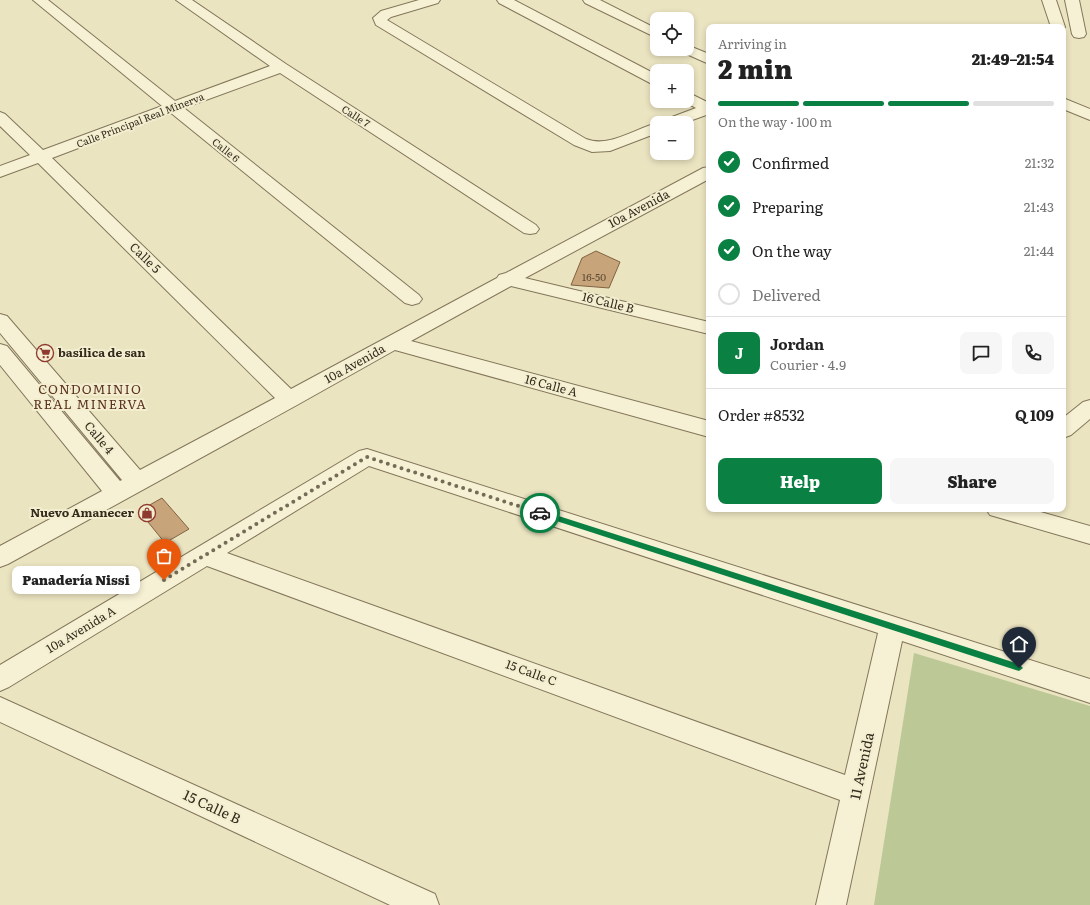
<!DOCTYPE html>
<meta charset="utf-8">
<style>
body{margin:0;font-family:Literata,serif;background:#f6f6f6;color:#222;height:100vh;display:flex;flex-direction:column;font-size:15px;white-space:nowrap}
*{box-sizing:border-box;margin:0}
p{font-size:13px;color:#767676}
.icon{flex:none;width:22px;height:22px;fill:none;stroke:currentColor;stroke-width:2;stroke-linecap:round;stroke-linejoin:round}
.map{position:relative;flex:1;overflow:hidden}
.details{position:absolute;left:706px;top:24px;width:360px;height:488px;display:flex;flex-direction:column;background:#fff;border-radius:8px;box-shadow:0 2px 6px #0003}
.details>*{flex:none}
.fabs{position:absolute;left:650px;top:12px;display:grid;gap:8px}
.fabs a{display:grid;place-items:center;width:44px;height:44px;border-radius:8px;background:#fff;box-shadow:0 2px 6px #0003;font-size:20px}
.pin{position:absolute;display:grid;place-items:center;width:34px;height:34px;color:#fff;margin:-41px -17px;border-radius:50% 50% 50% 0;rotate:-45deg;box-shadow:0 0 4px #0007}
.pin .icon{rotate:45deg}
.courier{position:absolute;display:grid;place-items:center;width:40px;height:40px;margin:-20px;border:3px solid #0b8043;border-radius:50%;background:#fff;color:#222;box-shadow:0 1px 5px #0007}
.bubble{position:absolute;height:28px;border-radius:8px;background:#fff;box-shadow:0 2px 6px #0003;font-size:13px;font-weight:800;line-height:28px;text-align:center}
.overview em{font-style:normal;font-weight:800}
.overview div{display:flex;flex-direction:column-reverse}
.overview{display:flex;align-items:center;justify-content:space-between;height:68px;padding:0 12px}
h1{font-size:26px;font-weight:800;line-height:30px}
.bar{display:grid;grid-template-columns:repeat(4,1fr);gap:6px 4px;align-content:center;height:48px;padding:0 12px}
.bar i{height:5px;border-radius:3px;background:#e0e0e0}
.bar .active{background:#0b8043}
.bar p{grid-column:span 4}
.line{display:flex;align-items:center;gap:10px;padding:0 12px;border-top:1px solid #e0e0e0}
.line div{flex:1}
.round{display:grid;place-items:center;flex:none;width:42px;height:42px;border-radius:8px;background:#f6f6f6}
ol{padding:0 12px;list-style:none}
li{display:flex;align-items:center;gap:12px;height:44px}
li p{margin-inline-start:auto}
li .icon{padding:4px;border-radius:50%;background:#0b8043;color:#fff;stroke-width:4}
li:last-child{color:#767676}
li i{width:22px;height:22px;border:2px solid #e0e0e0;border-radius:50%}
.action{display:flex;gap:8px;margin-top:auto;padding:8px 12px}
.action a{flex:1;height:46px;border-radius:8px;background:#0b8043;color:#fff;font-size:16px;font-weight:800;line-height:46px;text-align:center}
.action a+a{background:#f6f6f6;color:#222}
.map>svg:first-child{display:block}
.green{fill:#bcc896}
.building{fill:#c7a479;stroke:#816341}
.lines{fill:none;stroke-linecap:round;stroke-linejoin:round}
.minor-casing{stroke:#83765a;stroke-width:2}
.minor{fill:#f6f1d4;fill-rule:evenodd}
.route{fill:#0b8043}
.done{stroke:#746c56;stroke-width:4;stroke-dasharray:0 7.2}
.labels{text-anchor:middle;stroke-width:4;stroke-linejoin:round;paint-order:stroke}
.far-street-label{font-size:10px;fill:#342b1d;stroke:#f3eed0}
.number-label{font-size:10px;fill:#594934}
.street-label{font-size:12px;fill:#342b1d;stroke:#f3eed0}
.poi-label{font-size:12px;font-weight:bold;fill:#342b1d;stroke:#f3eed0;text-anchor:start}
.neighbourhood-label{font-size:13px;letter-spacing:1px;fill:#5e351f;stroke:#f3eed0}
.near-street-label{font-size:14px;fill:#342b1d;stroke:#f3eed0}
</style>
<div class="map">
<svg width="1090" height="905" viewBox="0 0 1090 905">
<rect width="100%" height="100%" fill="#ebe4c1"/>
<!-- green -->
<path class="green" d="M914 653 1090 706V905H874Z"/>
<!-- building -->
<g class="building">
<path d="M596 251 620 262 609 288 571 285 582 258Z"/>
<path d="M162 498 189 529 165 543 139 511Z"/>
</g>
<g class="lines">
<!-- minor casing -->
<g class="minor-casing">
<g id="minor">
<path d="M33 0H48L175 101 270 66 176 0H192L286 64 536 225 539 229 536 233 530 234 524 233 280 73 184 108 419 295 422 299 419 303 412 305 405 303 171 113 52 158 291 389 497 278 499 275 506 273 703 168 709 167V179L525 278 709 322V334L511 286 411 341 709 421V437L395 350 297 405 8 564 0 567V546L102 491 0 365V344L7 346 120 481 122 480 0 333V314L7 316 140 470 275 398 38 163 0 177V166L30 155 0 126V112L5 114 43 150 162 106Z"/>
<path d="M419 0H440L438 3 391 17 387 20 586 139C609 148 634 129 657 123V133L610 151 592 152 574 145 376 25 373 18 381 11Z"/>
<path d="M497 0H514L657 75V85L652 84 499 3Z"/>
<path d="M583 0H600L657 29V38L585 3Z"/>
<path d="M1042 0H1056L1065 27 1063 30V27H1051Z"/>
<path d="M1065 0H1079L1086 34 1084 37 1079 38 1074 37 1072 34Z"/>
<path d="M687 45 709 54V64L682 52 680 49H687Z"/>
<path d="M687 92 709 103V114L684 123H662L664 120 696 108 683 101H687Z"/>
<path d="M1063 98 1090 109V120L1063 109Z"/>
<path d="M1090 400V419L1071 435 1063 438V418L1083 402Z"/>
<path d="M367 449 1090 679V703L902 641 846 905H816L840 800 207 566 9 687 0 691V665L359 451ZM369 466 878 633 845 775 227 553Z"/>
<path d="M986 509H1030L1090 526V544L990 515Z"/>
<path d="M0 697 435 894 439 905H390L0 722Z"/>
</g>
</g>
<!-- minor -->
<use href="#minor" class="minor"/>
</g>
<!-- route -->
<path class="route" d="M540 510 1019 664 1023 668 1019 671 538 515 537 513Z"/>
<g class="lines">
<!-- done -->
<path class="done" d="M164 580 367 457 540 513"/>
</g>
<!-- icons -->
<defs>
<g id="supermarket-ring" transform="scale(0.9)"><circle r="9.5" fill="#f3eed0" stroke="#8f3a2e" stroke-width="1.5"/><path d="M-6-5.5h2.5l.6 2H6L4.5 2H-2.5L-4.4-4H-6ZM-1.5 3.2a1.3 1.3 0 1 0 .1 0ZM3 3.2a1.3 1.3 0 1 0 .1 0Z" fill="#8f3a2e"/></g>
<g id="shop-ring" transform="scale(0.9)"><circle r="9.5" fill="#f3eed0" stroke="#8f3a2e" stroke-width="1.5"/><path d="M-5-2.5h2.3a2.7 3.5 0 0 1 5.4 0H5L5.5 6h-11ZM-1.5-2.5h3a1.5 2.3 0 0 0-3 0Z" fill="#8f3a2e"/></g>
</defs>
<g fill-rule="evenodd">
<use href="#supermarket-ring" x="45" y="353"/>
<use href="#shop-ring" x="147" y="513"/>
</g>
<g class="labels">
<!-- far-street labels -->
<g class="far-street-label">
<text transform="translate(356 116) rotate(33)" y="4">Calle 7</text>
<text transform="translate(140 120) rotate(-21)" y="4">Calle Principal Real Minerva</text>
<text transform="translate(226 150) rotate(39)" y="4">Calle 6</text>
</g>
<!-- number labels -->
<g class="number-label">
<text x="594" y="281">16-50</text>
</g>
<!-- street labels -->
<g class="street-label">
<text transform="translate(639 209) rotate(-28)" y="4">10a Avenida</text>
<text transform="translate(145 258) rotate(44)" y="4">Calle 5</text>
<text transform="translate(608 303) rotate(14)" y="4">16 Calle B</text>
<text transform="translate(355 364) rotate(-29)" y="4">10a Avenida</text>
<text transform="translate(551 386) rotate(15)" y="4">16 Calle A</text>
<text transform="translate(99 438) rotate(50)" y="4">Calle 4</text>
<text transform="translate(81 630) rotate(-31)" y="4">10a Avenida A</text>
<text transform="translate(531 673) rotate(20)" y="4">15 Calle C</text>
</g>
<!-- poi labels -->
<g class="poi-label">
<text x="58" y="357">basílica de san</text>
<text x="134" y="517" text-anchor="end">Nuevo Amanecer</text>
</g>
<!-- neighbourhood labels -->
<g class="neighbourhood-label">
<text x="90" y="394">CONDOMINIO<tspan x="90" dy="15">REAL MINERVA</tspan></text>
</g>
<!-- near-street labels -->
<g class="near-street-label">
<text transform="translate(862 766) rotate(-78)" y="5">11 Avenida</text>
<text transform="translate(212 807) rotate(25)" y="5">15 Calle B</text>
</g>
</g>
</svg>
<div class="fabs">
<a><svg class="icon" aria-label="locate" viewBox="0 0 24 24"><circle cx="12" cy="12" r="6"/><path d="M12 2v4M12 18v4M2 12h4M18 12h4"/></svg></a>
<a>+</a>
<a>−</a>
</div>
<div class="pin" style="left:164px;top:580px;background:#ea580c"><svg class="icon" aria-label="bag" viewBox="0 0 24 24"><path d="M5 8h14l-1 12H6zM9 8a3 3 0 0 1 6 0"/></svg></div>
<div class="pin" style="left:1019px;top:668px;background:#1f2937"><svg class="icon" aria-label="home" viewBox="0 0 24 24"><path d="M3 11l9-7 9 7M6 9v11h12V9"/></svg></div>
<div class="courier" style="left:540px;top:513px"><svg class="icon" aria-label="car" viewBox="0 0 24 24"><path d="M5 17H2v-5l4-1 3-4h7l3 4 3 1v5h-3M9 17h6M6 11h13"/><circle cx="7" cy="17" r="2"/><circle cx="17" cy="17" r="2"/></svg></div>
<div class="bubble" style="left:12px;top:566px;width:128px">Panadería Nissi</div>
<section class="details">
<div class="overview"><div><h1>2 min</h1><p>Arriving in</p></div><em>21:49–21:54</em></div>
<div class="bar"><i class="active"></i><i class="active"></i><i class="active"></i><i></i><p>On the way · 100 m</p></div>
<ol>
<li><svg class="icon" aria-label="check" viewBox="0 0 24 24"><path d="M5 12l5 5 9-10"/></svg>Confirmed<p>21:32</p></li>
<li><svg class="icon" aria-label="check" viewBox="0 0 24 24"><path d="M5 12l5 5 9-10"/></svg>Preparing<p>21:43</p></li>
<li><svg class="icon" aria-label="check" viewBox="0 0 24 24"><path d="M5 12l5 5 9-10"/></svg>On the way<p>21:44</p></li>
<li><i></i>Delivered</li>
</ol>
<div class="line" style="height:72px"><b class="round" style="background:#0b8043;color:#fff">J</b><div><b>Jordan</b><p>Courier · 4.9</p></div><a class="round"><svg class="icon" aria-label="chat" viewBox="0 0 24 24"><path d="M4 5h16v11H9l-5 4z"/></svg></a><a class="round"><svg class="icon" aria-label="phone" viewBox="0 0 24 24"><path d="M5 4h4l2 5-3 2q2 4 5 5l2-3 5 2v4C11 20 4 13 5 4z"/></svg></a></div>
<div class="line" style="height:52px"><div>Order #8532</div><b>Q 109</b></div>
<div class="action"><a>Help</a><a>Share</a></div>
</section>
</div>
